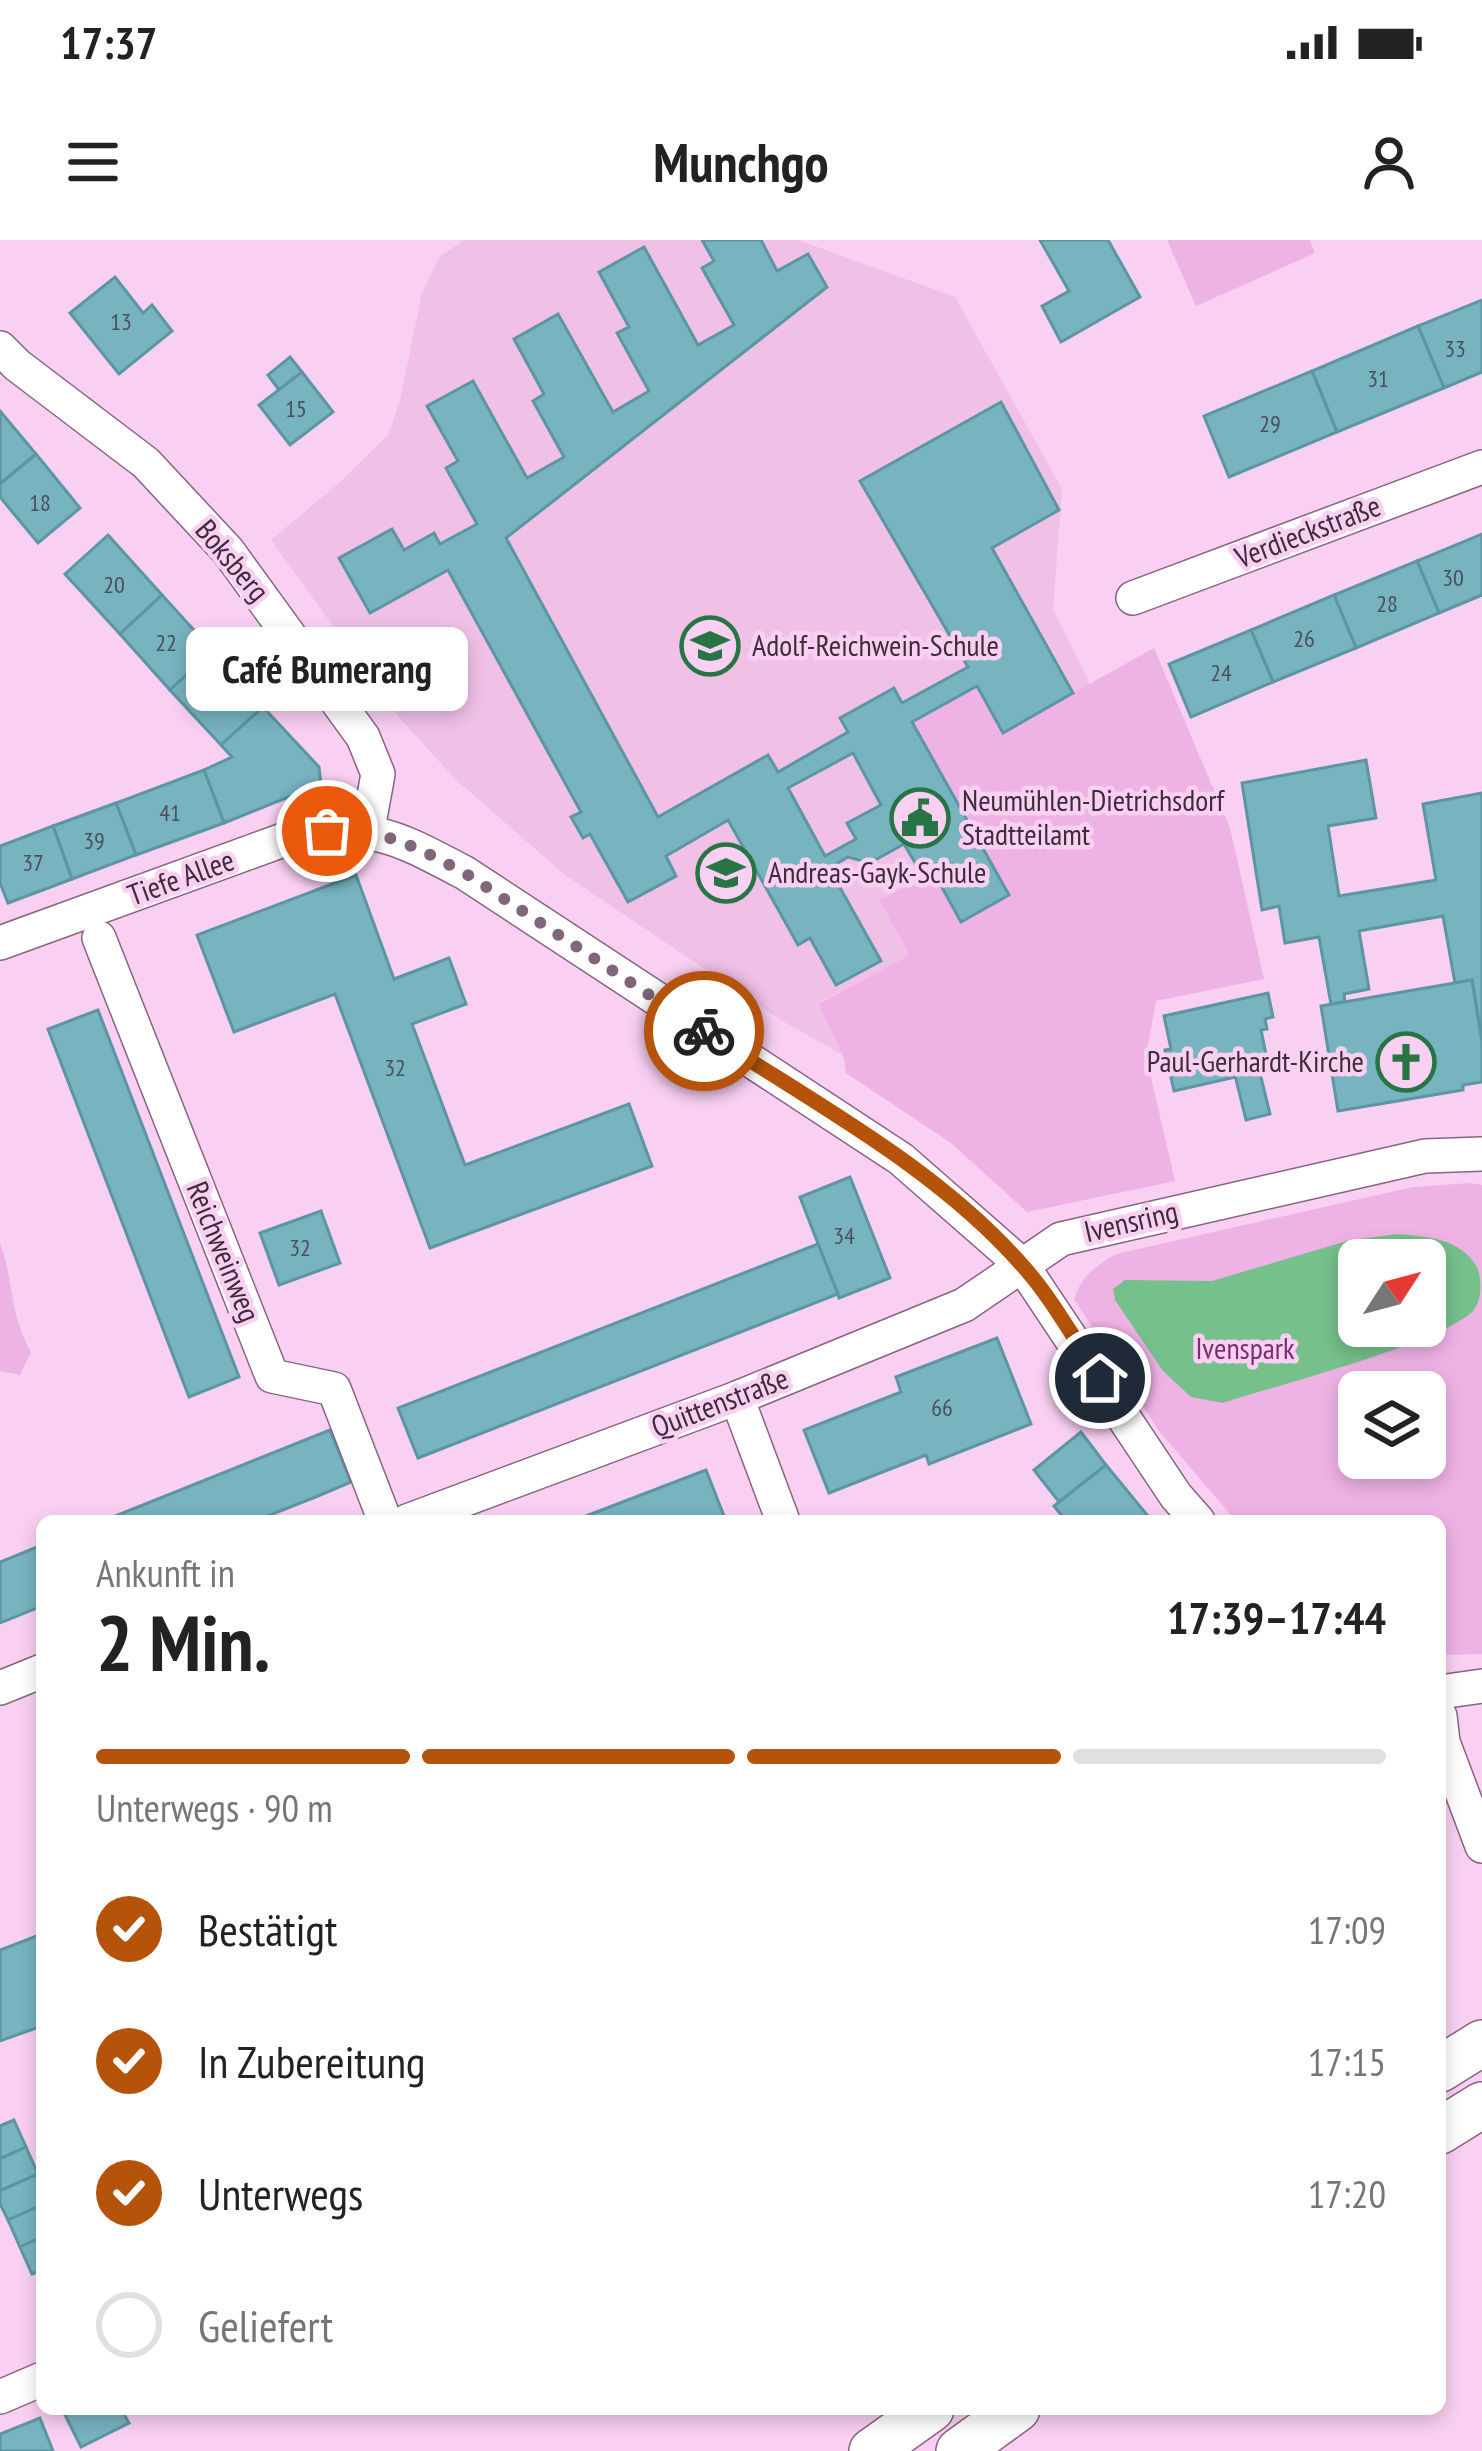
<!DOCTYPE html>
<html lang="de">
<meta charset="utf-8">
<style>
body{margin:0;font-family:"PT Sans Narrow",sans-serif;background:#f6f6f6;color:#222;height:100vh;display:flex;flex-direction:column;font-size:45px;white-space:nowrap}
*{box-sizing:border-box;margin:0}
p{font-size:39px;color:#767676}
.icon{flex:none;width:66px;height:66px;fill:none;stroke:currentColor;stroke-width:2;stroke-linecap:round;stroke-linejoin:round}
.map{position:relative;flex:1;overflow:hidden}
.details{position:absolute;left:36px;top:1275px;width:1410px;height:900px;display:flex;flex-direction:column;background:#fff;border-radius:18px;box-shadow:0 6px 18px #0003}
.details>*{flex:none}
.needle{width:78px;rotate:54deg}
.fabs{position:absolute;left:1338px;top:999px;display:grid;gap:24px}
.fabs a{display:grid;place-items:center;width:108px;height:108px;border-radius:18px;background:#fff;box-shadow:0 6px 18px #0003;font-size:60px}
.pin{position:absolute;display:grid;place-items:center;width:102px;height:102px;color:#fff;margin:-51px;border:6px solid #fff;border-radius:50%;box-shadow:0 3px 12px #0007}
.courier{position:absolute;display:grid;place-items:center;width:120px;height:120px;margin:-60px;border:9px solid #b45309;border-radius:50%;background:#fff;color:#222;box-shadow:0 3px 15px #0007}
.bubble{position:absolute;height:84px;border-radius:18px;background:#fff;box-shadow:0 6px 18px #0003;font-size:39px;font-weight:600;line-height:84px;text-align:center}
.headline em{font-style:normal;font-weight:600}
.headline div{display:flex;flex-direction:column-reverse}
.headline{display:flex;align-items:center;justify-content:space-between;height:204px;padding:0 60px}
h1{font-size:78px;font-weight:600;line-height:90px}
.bar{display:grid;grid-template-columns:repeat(4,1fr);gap:18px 12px;align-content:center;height:144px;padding:0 60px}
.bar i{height:15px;border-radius:9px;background:#e0e0e0}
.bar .selected{background:#b45309}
.bar p{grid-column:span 4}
ol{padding:0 60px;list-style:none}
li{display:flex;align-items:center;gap:36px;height:132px}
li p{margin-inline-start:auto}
li .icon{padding:12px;border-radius:50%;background:#b45309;color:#fff;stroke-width:4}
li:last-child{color:#767676}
li i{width:66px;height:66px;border:6px solid #e0e0e0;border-radius:50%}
.status{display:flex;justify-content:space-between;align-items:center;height:84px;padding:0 60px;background:#fff;direction:ltr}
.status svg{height:33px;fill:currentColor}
header{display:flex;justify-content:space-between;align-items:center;height:156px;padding:0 60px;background:#fff;font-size:54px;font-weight:600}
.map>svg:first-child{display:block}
.built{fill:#f0c0e7}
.green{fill:#efb2e5;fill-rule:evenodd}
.water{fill:#76c08b;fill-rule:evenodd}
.building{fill:#78b3c0;stroke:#5b96a2;stroke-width:3;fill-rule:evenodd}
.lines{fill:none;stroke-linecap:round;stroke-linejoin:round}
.street-casing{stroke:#886382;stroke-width:36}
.secondary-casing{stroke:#886382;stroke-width:48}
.street{stroke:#fff;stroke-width:33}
.secondary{stroke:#fff;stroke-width:45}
.done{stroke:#7f667a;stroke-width:12;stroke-dasharray:0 21.6}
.route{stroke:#b45309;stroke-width:15}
.labels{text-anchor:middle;stroke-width:9;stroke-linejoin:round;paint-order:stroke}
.number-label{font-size:24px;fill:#4c4e5c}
.street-label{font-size:30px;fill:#3d2d3a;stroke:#f9d0f2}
.poi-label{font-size:30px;fill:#3d2d3a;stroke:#f9d0f2;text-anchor:start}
.park-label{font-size:30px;fill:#7a2e71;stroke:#f9d0f2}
</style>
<div class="status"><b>17:37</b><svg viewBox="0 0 49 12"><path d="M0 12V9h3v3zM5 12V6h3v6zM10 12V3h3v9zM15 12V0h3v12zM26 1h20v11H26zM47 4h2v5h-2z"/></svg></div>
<header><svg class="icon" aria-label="menu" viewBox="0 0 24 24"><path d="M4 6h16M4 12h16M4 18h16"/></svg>Munchgo<svg class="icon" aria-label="person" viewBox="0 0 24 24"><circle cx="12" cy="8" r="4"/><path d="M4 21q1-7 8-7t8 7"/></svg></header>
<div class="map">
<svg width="1482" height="2211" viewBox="0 0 1482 2211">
<rect width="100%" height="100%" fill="#f9d0f2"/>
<!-- built -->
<path class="built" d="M465 0H798L955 57 1062 249 1053 369 1090 444 1003 493 1009 655 961 682 881 661 911 715 818 763 843 815 784 782 565 635 455 539 398 476 271 300 339 243 388 195 400 160 422 53 440 16Z"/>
<!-- green -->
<g class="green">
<path d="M1167 0H1310L1315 13 1196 66Z"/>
<path d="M1154 408 1230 588 1264 739 1156 761 1146 816 1175 941 1027 972 951 903 846 833 843 815 818 764 910 715 880 661 933 631 961 682 1009 655 912 482 977 446 1003 492Z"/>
<path d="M1470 943 1482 945V1414L1440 1415V1281H1236L1159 1191 1074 1059C1082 1036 1095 1026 1116 1014L1413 947ZM1359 1020H1425V1086H1359ZM1359 1152H1425V1218H1359Z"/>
<path d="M0 1003C15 1044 8 1070 31 1112L20 1135 0 1131Z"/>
</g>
<!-- water -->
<path class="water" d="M1396 994C1427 997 1459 997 1477 1027 1482 1040 1482 1058 1474 1070 1443 1103 1274 1146 1223 1163L1191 1157 1163 1131 1115 1060 1113 1049 1125 1040 1212 1041 1347 1001ZM1359 1020H1425V1086H1359Z"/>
<!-- building -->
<g class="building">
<path d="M702 0H761L777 31 808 14 827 47 506 298 658 577 768 515 778 532 848 492 840 478 894 448 902 463 968 427 860 241 1001 162 1059 270 992 308 1073 453 1003 493 977 446 912 482 1009 655 961 682 933 631 923 636 904 604 870 623 848 617 829 628 881 721 836 745 810 698 798 705 728 580 666 616 676 636 628 662 590 594 583 598 571 577 581 572 448 330 370 373 339 318 392 289 404 310 434 293 440 304 477 284 446 228 458 221 427 166 473 141 527 238 564 217 533 161 544 154 514 99 558 74 613 172 649 151 617 93 629 87 599 32 644 7 698 105 734 85 702 28 714 21ZM853 513 881 565 847 583 856 599 825 616 788 548Z"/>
<path d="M1040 0H1108L1140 57 1061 102 1042 66 1069 51Z"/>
<path d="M115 37 143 73 152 65 172 91 119 134 70 73Z"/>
<path d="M1482 60V132L1444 148 1418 86Z"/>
<path d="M1418 86 1444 148 1337 192 1312 131Z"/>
<path d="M290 117 302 132 279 150 268 135Z"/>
<path d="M1312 131 1337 192 1229 237 1204 176Z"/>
<path d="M302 132 333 172 290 205 259 165Z"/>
<path d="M0 171 36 214 0 244Z"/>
<path d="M36 214 80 268 38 303 0 257V244Z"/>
<path d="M1482 294V355L1439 373 1417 321Z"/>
<path d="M108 295 162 355 120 394 65 334Z"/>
<path d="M1417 321 1439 373 1356 408 1334 355Z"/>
<path d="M162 355 213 411 170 450 120 394Z"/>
<path d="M1334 355 1356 408 1273 442 1251 390Z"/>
<path d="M1251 390 1273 442 1191 477 1169 424Z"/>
<path d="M213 411 263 467 221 505 170 450Z"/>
<path d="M263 467 319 527 321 544 224 583 204 530 232 517 221 505Z"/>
<path d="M1366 520 1376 578 1328 586 1339 656 1436 640 1423 564 1482 553V802L1472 740 1455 743 1443 676 1359 691 1369 749 1344 754 1345 762 1331 764 1319 697 1285 703 1279 666 1262 670 1242 543Z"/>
<path d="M204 530 224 583 136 615 116 563Z"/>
<path d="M116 563 136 615 72 639 53 586Z"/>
<path d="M53 586 72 639 8 663 0 643V606Z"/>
<path d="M356 635 394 739 449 718 466 764 412 784 465 925 629 864 652 926 430 1008 335 754 234 792 197 695Z"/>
<path d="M1472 740 1482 802V842L1463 845V850L1338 871 1321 766Z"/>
<path d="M1268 753 1273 777 1265 779 1267 789 1261 790 1267 819 1233 827 1236 837 1174 851 1165 810 1171 809 1164 776Z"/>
<path d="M98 770 239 1137 189 1157 48 789Z"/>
<path d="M1257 821 1270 874 1246 880 1233 827Z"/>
<path d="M850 937 890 1038 839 1058 800 957Z"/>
<path d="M321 971 340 1023 279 1045 260 993Z"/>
<path d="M818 1004 838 1054 418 1218 398 1168Z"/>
<path d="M997 1098 1031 1184 929 1224 926 1215 829 1253 804 1190 901 1152 896 1137Z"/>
<path d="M330 1190 351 1242 318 1256 255 1281H103Z"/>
<path d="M1081 1192 1106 1225 1059 1262 1034 1230Z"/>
<path d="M1106 1225 1152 1281H1066L1054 1266Z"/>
<path d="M706 1230 726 1281H573Z"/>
<path d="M42 1305V1366L0 1383V1322Z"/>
<path d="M42 1694V1786L0 1801V1710Z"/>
<path d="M14 1880 26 1907 0 1919V1886Z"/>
<path d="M26 1907 38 1934 0 1951V1919Z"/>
<path d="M38 1934 42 1965 8 1980 0 1964V1951Z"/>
<path d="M42 1965V1997L20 2007 8 1980Z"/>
<path d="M42 1997V2030L32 2034 20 2007Z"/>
<path d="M71 2169H121L129 2183 81 2207 64 2173Z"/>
<path d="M40 2178 53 2211H0V2194Z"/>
</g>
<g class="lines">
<!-- street casing -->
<g class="street-casing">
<g id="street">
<path d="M0 108 17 125 146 223 228 311 363 497 378 534 368 589"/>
<path d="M1133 358 1482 227"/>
<path d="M99 698 272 1136 334 1149 385 1281"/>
<path d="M0 703 286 599C371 582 391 594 465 633L901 919 1022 1025 1176 1256 1198 1281"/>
<path d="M737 1158 783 1281"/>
<path d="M407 1281 737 1158 964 1065 1061 999 1425 916 1482 914"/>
<path d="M0 1448 42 1431"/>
<path d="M1440 1452 1482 1446"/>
<path d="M1440 1476 1443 1502 1482 1606"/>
<path d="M0 2157 42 2139"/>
</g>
</g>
<!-- secondary casing -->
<g class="secondary-casing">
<g id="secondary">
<path d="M1440 1829 1482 1803"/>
<path d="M1440 1891 1482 1865"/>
<path d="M872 2211 931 2169"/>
<path d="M959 2211 1017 2169"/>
</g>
</g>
<!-- street -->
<use href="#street" class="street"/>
<!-- secondary -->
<use href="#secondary" class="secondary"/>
</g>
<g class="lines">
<!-- done -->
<path class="done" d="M327 591 368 590 417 608 465 633 704 791"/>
<!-- route -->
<path class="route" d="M704 791C812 862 936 927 1022 1025 1052 1058 1075 1101 1100 1138"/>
</g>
<!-- icons -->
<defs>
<g id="school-ring" transform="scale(3)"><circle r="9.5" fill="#f9d0f2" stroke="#277444" stroke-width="1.5"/><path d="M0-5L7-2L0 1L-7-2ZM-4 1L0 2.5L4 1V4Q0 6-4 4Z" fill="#277444"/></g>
<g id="civic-ring" transform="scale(3)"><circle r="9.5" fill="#f9d0f2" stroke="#277444" stroke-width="1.5"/><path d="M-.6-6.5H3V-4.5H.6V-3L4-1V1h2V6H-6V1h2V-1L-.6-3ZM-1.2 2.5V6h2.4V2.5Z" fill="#277444"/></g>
<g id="church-ring" transform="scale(3)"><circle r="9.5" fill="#f9d0f2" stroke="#277444" stroke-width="1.5"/><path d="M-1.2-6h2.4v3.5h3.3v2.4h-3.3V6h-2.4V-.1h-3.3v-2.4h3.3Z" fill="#277444"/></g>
</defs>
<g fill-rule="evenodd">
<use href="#school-ring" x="710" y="406"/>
<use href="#civic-ring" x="920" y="578"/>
<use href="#school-ring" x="726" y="633"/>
<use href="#church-ring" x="1406" y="822"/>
</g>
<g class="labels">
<!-- number labels -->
<g class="number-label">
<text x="121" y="90">13</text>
<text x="1455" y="117">33</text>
<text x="1378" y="147">31</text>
<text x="296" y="177">15</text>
<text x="1270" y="192">29</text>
<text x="40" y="271">18</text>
<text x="1453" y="346">30</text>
<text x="114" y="353">20</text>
<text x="1387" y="372">28</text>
<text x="1304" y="407">26</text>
<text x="166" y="411">22</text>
<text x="1221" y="441">24</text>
<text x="170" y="581">41</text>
<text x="94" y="609">39</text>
<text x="33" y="631">37</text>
<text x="395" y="836">32</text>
<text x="844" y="1004">34</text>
<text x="300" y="1016">32</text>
<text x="942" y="1176">66</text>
</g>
<!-- street labels -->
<g class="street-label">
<text transform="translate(1308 292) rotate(-21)" y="10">Verdieckstraße</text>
<text transform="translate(232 321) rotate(50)" y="10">Boksberg</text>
<text transform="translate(181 638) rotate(-20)" y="10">Tiefe Allee</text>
<text transform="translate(1131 982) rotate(-13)" y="10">Ivensring</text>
<text transform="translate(223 1012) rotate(68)" y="10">Reichweinweg</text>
<text transform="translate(720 1163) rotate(-21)" y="10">Quittenstraße</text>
</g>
<!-- poi labels -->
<g class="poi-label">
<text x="752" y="416">Adolf-Reichwein-Schule</text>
<text x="962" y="571">Neumühlen-Dietrichsdorf<tspan x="962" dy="34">Stadtteilamt</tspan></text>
<text x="768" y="643">Andreas-Gayk-Schule</text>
<text x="1364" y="832" text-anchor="end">Paul-Gerhardt-Kirche</text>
</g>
<!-- park labels -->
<g class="park-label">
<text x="1245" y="1119">Ivenspark</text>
</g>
</g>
</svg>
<div class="fabs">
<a><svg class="needle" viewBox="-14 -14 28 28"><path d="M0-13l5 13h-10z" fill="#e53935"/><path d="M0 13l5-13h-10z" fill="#767676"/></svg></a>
<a><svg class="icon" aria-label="layers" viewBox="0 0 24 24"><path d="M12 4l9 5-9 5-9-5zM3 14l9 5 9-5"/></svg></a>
</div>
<div class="pin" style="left:327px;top:591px;background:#ea580c"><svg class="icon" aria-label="bag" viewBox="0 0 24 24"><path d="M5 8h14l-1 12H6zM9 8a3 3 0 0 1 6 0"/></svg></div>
<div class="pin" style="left:1100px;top:1138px;background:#1f2937"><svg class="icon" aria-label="home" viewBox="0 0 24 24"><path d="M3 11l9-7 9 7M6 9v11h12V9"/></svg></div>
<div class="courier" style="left:704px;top:791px"><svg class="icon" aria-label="bike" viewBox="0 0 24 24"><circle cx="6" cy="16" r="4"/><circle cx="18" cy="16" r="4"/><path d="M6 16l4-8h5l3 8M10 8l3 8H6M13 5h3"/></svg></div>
<div class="bubble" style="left:186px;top:387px;width:282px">Café Bumerang</div>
<section class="details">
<div class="headline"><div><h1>2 Min.</h1><p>Ankunft in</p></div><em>17:39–17:44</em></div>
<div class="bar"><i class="selected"></i><i class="selected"></i><i class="selected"></i><i></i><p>Unterwegs · 90 m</p></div>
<ol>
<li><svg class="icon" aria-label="check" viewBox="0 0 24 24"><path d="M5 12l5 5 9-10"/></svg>Bestätigt<p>17:09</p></li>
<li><svg class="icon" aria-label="check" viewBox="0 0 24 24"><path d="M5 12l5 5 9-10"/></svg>In Zubereitung<p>17:15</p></li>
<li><svg class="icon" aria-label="check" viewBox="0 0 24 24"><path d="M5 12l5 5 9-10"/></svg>Unterwegs<p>17:20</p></li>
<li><i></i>Geliefert</li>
</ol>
</section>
</div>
